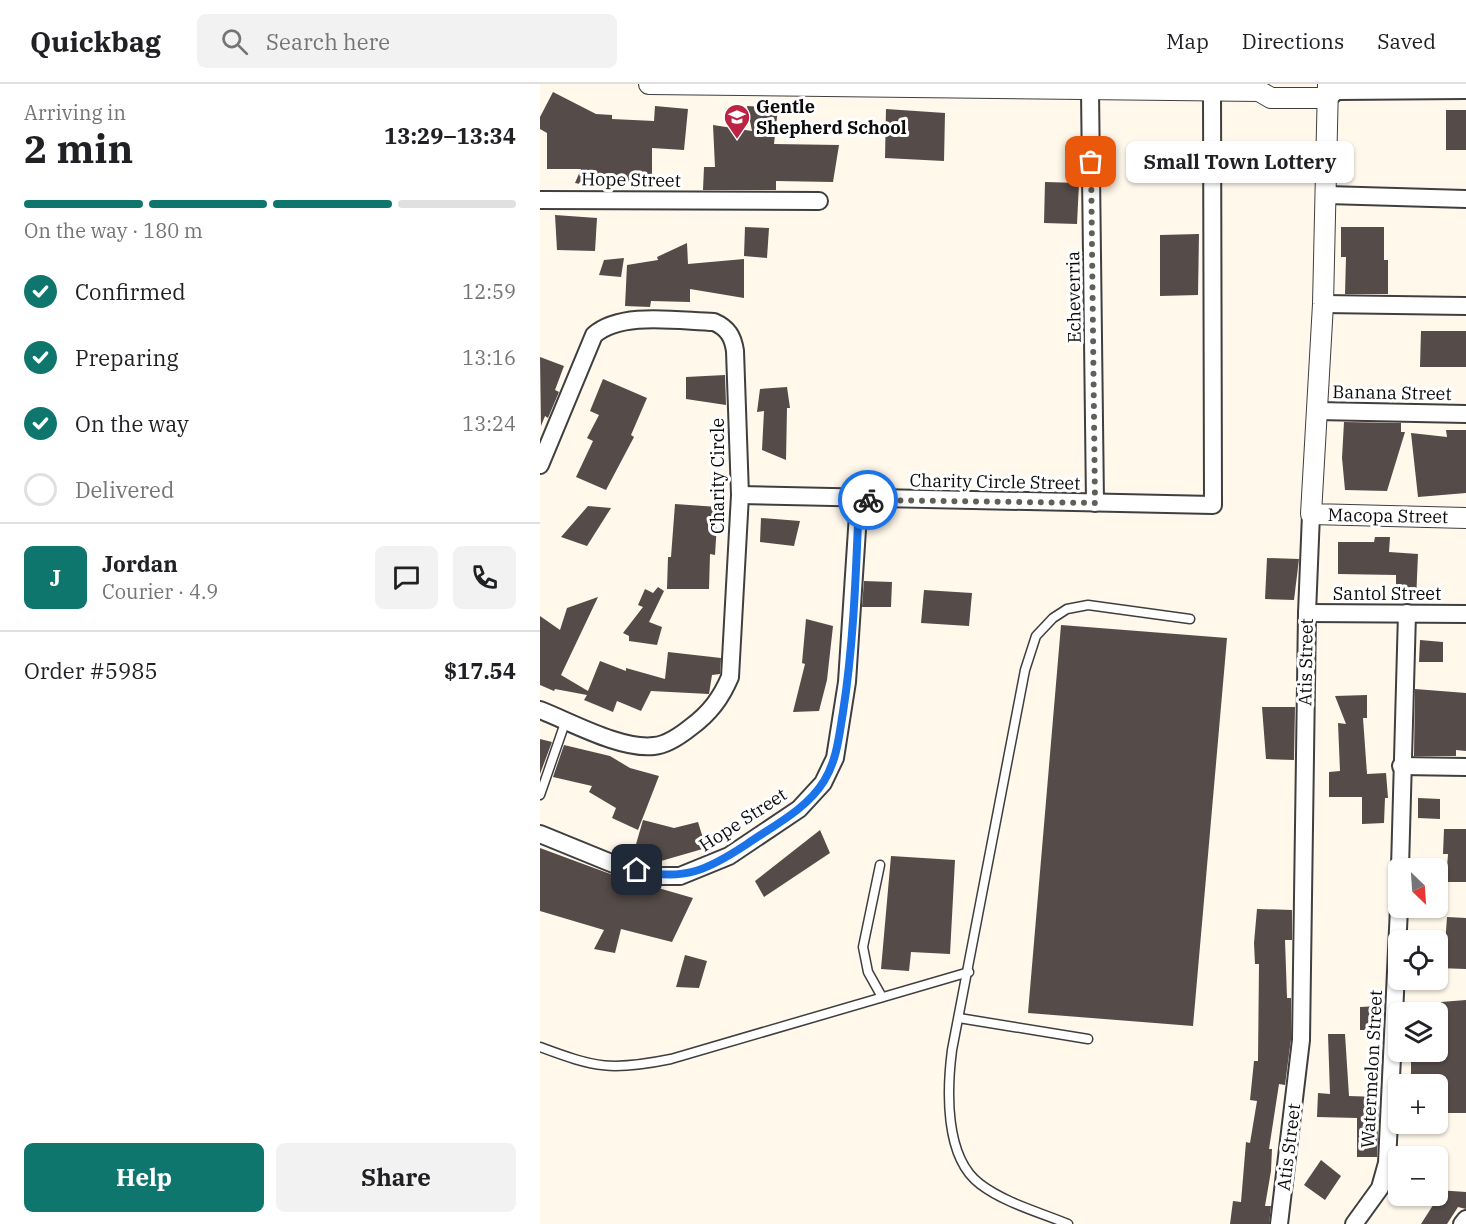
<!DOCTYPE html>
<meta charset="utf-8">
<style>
body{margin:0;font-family:"IBM Plex Serif",serif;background:#f2f2f2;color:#202124;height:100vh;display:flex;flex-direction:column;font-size:22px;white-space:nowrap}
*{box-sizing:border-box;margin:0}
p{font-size:20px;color:#757577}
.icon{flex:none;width:33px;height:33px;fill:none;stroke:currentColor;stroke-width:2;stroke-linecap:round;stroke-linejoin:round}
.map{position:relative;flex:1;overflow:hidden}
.panel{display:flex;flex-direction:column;background:#fff;width:540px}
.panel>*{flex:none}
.needle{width:39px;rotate:155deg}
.tools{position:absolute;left:848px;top:774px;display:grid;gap:12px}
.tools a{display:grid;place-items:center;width:60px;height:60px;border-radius:9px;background:#fff;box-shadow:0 2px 4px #0004;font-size:30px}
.pin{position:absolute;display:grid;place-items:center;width:51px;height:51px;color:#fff;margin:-26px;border-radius:12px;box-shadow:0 3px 9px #0006}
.courier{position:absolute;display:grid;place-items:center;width:60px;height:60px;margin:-30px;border:4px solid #1a73e8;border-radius:50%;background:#fff;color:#222;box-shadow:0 2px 8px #0007}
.bubble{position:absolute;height:42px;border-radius:9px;background:#fff;box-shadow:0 2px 4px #0004;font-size:20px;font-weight:700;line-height:42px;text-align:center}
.summary em{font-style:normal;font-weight:700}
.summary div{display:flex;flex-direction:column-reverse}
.summary{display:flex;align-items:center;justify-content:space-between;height:102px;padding:0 24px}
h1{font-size:39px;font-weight:700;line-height:45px}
.bar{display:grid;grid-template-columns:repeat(4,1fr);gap:9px 6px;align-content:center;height:72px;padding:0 24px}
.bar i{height:8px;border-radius:4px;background:#e0e0e0}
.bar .on{background:#0f766e}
.bar p{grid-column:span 4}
.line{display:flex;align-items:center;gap:15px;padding:0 24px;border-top:2px solid #e0e0e0}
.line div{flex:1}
.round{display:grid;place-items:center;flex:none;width:63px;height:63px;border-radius:9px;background:#f2f2f2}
ol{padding:0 24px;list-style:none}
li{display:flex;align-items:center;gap:18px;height:66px}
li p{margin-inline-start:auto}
li .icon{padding:6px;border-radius:50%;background:#0f766e;color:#fff;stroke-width:4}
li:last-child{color:#757577}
li i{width:33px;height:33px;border:3px solid #e0e0e0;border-radius:50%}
.action{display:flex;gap:12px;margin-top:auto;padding:12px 24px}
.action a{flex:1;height:69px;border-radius:9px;background:#0f766e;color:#fff;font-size:24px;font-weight:700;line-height:69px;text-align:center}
.action a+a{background:#f2f2f2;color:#202124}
header{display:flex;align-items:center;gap:36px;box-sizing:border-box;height:84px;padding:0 30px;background:#fff;border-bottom:2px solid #e0e0e0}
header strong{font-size:28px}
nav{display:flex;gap:33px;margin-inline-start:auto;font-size:21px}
.search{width:420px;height:54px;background:#f2f2f2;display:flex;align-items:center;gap:15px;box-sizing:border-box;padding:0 21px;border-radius:9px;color:#757577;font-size:22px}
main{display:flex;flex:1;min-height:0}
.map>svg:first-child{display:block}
.building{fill:#554b48}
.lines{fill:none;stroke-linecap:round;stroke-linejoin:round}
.service-casing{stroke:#3f3f3f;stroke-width:11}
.minor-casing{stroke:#3f3f3f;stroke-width:20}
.tertiary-casing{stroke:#3f3f3f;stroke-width:22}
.service{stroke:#fff;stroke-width:8}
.minor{stroke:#fff;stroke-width:16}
.tertiary{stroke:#fff;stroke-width:20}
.done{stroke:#615f5a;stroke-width:6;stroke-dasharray:0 10.8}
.route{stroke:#1a73e8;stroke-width:8}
.labels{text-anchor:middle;stroke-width:6;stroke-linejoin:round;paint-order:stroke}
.poi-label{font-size:18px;font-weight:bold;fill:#0c0c0c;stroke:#fff;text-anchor:start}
.street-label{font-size:18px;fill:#0c0c0c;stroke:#fff}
</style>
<header>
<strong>Quickbag</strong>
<div class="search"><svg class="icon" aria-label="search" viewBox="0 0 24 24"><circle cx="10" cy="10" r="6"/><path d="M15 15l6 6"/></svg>Search here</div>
<nav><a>Map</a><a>Directions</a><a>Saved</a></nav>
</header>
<main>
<section class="panel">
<div class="summary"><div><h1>2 min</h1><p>Arriving in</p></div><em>13:29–13:34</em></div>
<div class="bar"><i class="on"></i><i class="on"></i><i class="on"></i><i></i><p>On the way · 180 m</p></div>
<ol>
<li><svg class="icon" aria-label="check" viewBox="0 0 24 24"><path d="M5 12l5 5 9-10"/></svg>Confirmed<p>12:59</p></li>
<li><svg class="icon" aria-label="check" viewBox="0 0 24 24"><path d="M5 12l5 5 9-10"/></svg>Preparing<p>13:16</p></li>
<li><svg class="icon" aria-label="check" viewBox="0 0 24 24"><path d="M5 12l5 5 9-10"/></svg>On the way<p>13:24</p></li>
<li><i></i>Delivered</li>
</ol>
<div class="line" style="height:108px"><b class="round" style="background:#0f766e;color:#fff">J</b><div><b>Jordan</b><p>Courier · 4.9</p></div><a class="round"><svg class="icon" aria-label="chat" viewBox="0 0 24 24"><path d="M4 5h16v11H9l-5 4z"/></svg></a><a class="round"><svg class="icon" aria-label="phone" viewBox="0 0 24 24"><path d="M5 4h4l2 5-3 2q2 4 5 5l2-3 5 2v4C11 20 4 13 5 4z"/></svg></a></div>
<div class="line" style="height:78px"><div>Order #5985</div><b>$17.54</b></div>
<div class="action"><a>Help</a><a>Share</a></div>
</section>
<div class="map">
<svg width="926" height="1140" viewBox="0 0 926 1140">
<rect width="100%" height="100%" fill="#fff8eb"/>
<!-- building -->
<g class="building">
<path d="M13 8 56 30 72 31V35L114 37 115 22 148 25 144 66 112 64V99L63 96 61 104 35 99 41 85H7V49L0 45V33Z"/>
<path d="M207 22 238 24 234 60 299 61 293 98 236 97V106H163L164 83H175L173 41 212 47Z"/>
<path d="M346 25 405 29 404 77 345 74Z"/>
<rect x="906" y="26" width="20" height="40"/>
<path d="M505 98 539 99 537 140 504 139Z"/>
<path d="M15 131 57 134 55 167 17 166Z"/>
<path d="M205 143 229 144 227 174 204 172Z"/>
<path d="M801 143H844V176H848V210H805L806 173H801Z"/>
<path d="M659 150 658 211 620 212V151Z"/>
<path d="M147 159 148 180 204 175V214L150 205V218L111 217 110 223 85 222 87 181 118 176 117 173Z"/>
<path d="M84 174 81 193 59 191 64 176Z"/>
<path d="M881 247H926V283H880Z"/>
<path d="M0 273 24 282 15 306 19 308 8 334 5 332 1 342Z"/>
<path d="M185 291 186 321 146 315V293Z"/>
<path d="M63 295 107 314 91 351 94 353 66 406 36 393 53 357 47 354 59 331 50 327Z"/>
<path d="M247 303 250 324H247L246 376 222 366 224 327 217 328 220 305Z"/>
<path d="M804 338 861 339V348H865L847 407 805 406 802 374Z"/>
<path d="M906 346H926V409L878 413 871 349 907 353Z"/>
<path d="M135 420 178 423 175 471 170 470 169 505H127L128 473H131Z"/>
<path d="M48 422 71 424 47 462 21 453Z"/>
<path d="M221 434 260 437 254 462 220 458Z"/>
<path d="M835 453H850L849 468 878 470 876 517H856V491L798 490V458H834Z"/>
<path d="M727 474 759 475 754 516 725 515Z"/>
<path d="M324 497 352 498 351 523H322Z"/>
<path d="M118 503 124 507 109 538 122 543 117 561 89 557V552L83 549 103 523 98 521 105 505 113 509Z"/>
<path d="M384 506 432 509 429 542 381 539Z"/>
<path d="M58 513 21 591 48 607 60 577 86 587V584L125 595 128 568 181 574 180 590 172 591 169 610 111 607 101 627 77 617 73 628 44 616 47 611 15 605 14 607 0 601V532L20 546 27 524Z"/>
<path d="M266 535 293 542 287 596 279 627 253 628 265 580 262 579Z"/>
<path d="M521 541 687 554 653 942 488 929Z"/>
<path d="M880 556 903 558V578H879Z"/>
<path d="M875 605 926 609V667L916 666V672H874Z"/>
<path d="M827 611V634H823L827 690 846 689 848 714H845L844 739 822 740V713H789V688L800 687 798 639 806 640 795 612Z"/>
<path d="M722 623H755L754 676 726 675Z"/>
<path d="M0 655 12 658 0 690Z"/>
<path d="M24 661 70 672 90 684 119 692 98 746 72 734 76 724 49 708 52 702 13 693Z"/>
<path d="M878 714 900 715V735L878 734Z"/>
<path d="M103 736 134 744 158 738 166 764 121 777 119 781 92 774Z"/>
<path d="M904 745H926V798H906L908 770H903Z"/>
<path d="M280 746 290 769 224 813 215 797Z"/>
<path d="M0 764 73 791 153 814 132 858 81 845 75 869 54 865 64 846 0 827Z"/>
<path d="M351 772 415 776 410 870 371 868 369 887 341 885Z"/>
<path d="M717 825 752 826V856H745L747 914H751V955L745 1001 739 1000 729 1065H732L731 1087 725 1122H731L729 1140H690L693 1117 701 1118 706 1058 710 1059 717 1017 710 1016 714 977H718L719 880H715L714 859Z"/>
<path d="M907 833 926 834V885L897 884V861H905Z"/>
<path d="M145 871 167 877 159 904 136 903Z"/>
<path d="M926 916V1029H897V1000H871V976H878V968H897L901 918Z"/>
<path d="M840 922V946H820V923Z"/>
<path d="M788 950H805L809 1012 839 1013 837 1073H817V1034L777 1033 778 1009 790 1010Z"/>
<path d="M781 1076 801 1092 785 1116 764 1101Z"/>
<path d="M897 1106 926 1108V1125L918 1123 907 1140H881L895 1118Z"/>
</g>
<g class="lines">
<!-- service casing -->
<g class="service-casing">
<g id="service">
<path d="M0 711 26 636"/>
<path d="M340 781 323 863 328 888 342 913"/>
<path d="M419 934 548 955"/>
<path d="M0 963C56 984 72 987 131 975L429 888"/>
<path d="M528 1140C499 1128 465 1119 440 1100 404 1073 407 1005 412 966L485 586 496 552 513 534 527 525 548 521 650 535"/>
</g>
</g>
<!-- minor casing -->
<g class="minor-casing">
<g id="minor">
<path d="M550 7 555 419"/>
<path d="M788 14 797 7 926 6"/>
<path d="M787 111 926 115"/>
<path d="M0 116 279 117"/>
<path d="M783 220 926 222"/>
<path d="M777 327 926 330"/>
<path d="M0 381 54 251C81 227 138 237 174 238 188 244 193 253 195 267L200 411 190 593C181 614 170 629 151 643 141 651 127 661 114 662 81 666 31 638 0 626"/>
<path d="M200 411 673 421 672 7"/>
<path d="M767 529 926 530"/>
<path d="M861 682 926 683"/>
<path d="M0 750 76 781 119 792H140L189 772 259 725 283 699 295 674 307 598 319 415"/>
<path d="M860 784 867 529"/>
<path d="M739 1140 761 956 767 529 771 430"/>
<path d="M814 1140 840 1104 847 1079 859 824"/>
<path d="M922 1140 926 1135"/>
</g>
</g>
<!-- tertiary casing -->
<g class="tertiary-casing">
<g id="tertiary">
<path d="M109 0 719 7 731 14H788"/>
<path d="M788 0 783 220 771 430 926 434"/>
</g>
</g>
<!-- service -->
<use href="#service" class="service"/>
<!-- minor -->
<use href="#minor" class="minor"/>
<!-- tertiary -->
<use href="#tertiary" class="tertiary"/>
</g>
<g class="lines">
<!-- done -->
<path class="done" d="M328 416 555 419 551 78"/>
<!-- route -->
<path class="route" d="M97 786C143 798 168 786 207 760 233 742 267 725 284 697 297 676 299 652 303 628 314 558 316 486 319 415L328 416"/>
</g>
<!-- icons -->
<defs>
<g id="school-pin" transform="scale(1.35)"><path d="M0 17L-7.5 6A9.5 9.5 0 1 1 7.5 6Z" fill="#bc2443" stroke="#fff"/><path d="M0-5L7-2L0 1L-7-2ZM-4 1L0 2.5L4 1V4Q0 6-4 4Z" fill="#fff"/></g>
</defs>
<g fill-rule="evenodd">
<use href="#school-pin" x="197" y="33"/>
</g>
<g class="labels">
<!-- poi labels -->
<g class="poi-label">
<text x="216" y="29">Gentle<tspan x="216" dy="21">Shepherd School</tspan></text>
</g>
<!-- street labels -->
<g class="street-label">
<text transform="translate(91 96) rotate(1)" y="6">Hope Street</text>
<text transform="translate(534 213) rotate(-91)" y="6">Echeverria</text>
<text transform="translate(852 309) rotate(1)" y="6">Banana Street</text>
<text transform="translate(178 392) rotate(-90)" y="6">Charity Circle</text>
<text transform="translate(455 398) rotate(1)" y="6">Charity Circle Street</text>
<text transform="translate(848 432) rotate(1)" y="6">Macopa Street</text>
<text x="847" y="516">Santol Street</text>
<text transform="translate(766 578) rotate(-89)" y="6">Atis Street</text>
<text transform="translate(203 736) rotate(-33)" y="6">Hope Street</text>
<text transform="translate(832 985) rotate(-87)" y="6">Watermelon Street</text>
<text transform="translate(749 1063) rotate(-83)" y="6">Atis Street</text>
</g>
</g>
</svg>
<div class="tools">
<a><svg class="needle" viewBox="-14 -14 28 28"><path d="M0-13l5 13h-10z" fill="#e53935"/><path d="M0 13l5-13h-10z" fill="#757577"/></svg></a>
<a><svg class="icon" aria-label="locate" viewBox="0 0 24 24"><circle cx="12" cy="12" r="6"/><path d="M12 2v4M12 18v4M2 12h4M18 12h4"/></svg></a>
<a><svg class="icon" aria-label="layers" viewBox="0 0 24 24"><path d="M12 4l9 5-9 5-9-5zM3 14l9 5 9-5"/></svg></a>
<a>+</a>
<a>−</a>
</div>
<div class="pin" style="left:551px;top:78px;background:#ea580c"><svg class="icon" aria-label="bag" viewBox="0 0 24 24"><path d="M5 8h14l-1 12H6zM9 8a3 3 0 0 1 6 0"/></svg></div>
<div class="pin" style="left:97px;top:786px;background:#1f2937"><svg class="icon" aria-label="home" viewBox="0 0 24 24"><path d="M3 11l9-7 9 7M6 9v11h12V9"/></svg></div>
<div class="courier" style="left:328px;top:416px"><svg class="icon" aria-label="bike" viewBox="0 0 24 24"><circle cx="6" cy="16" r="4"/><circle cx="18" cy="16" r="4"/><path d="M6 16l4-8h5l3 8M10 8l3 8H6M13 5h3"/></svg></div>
<div class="bubble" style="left:586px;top:57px;width:228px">Small Town Lottery</div>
</div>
</main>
